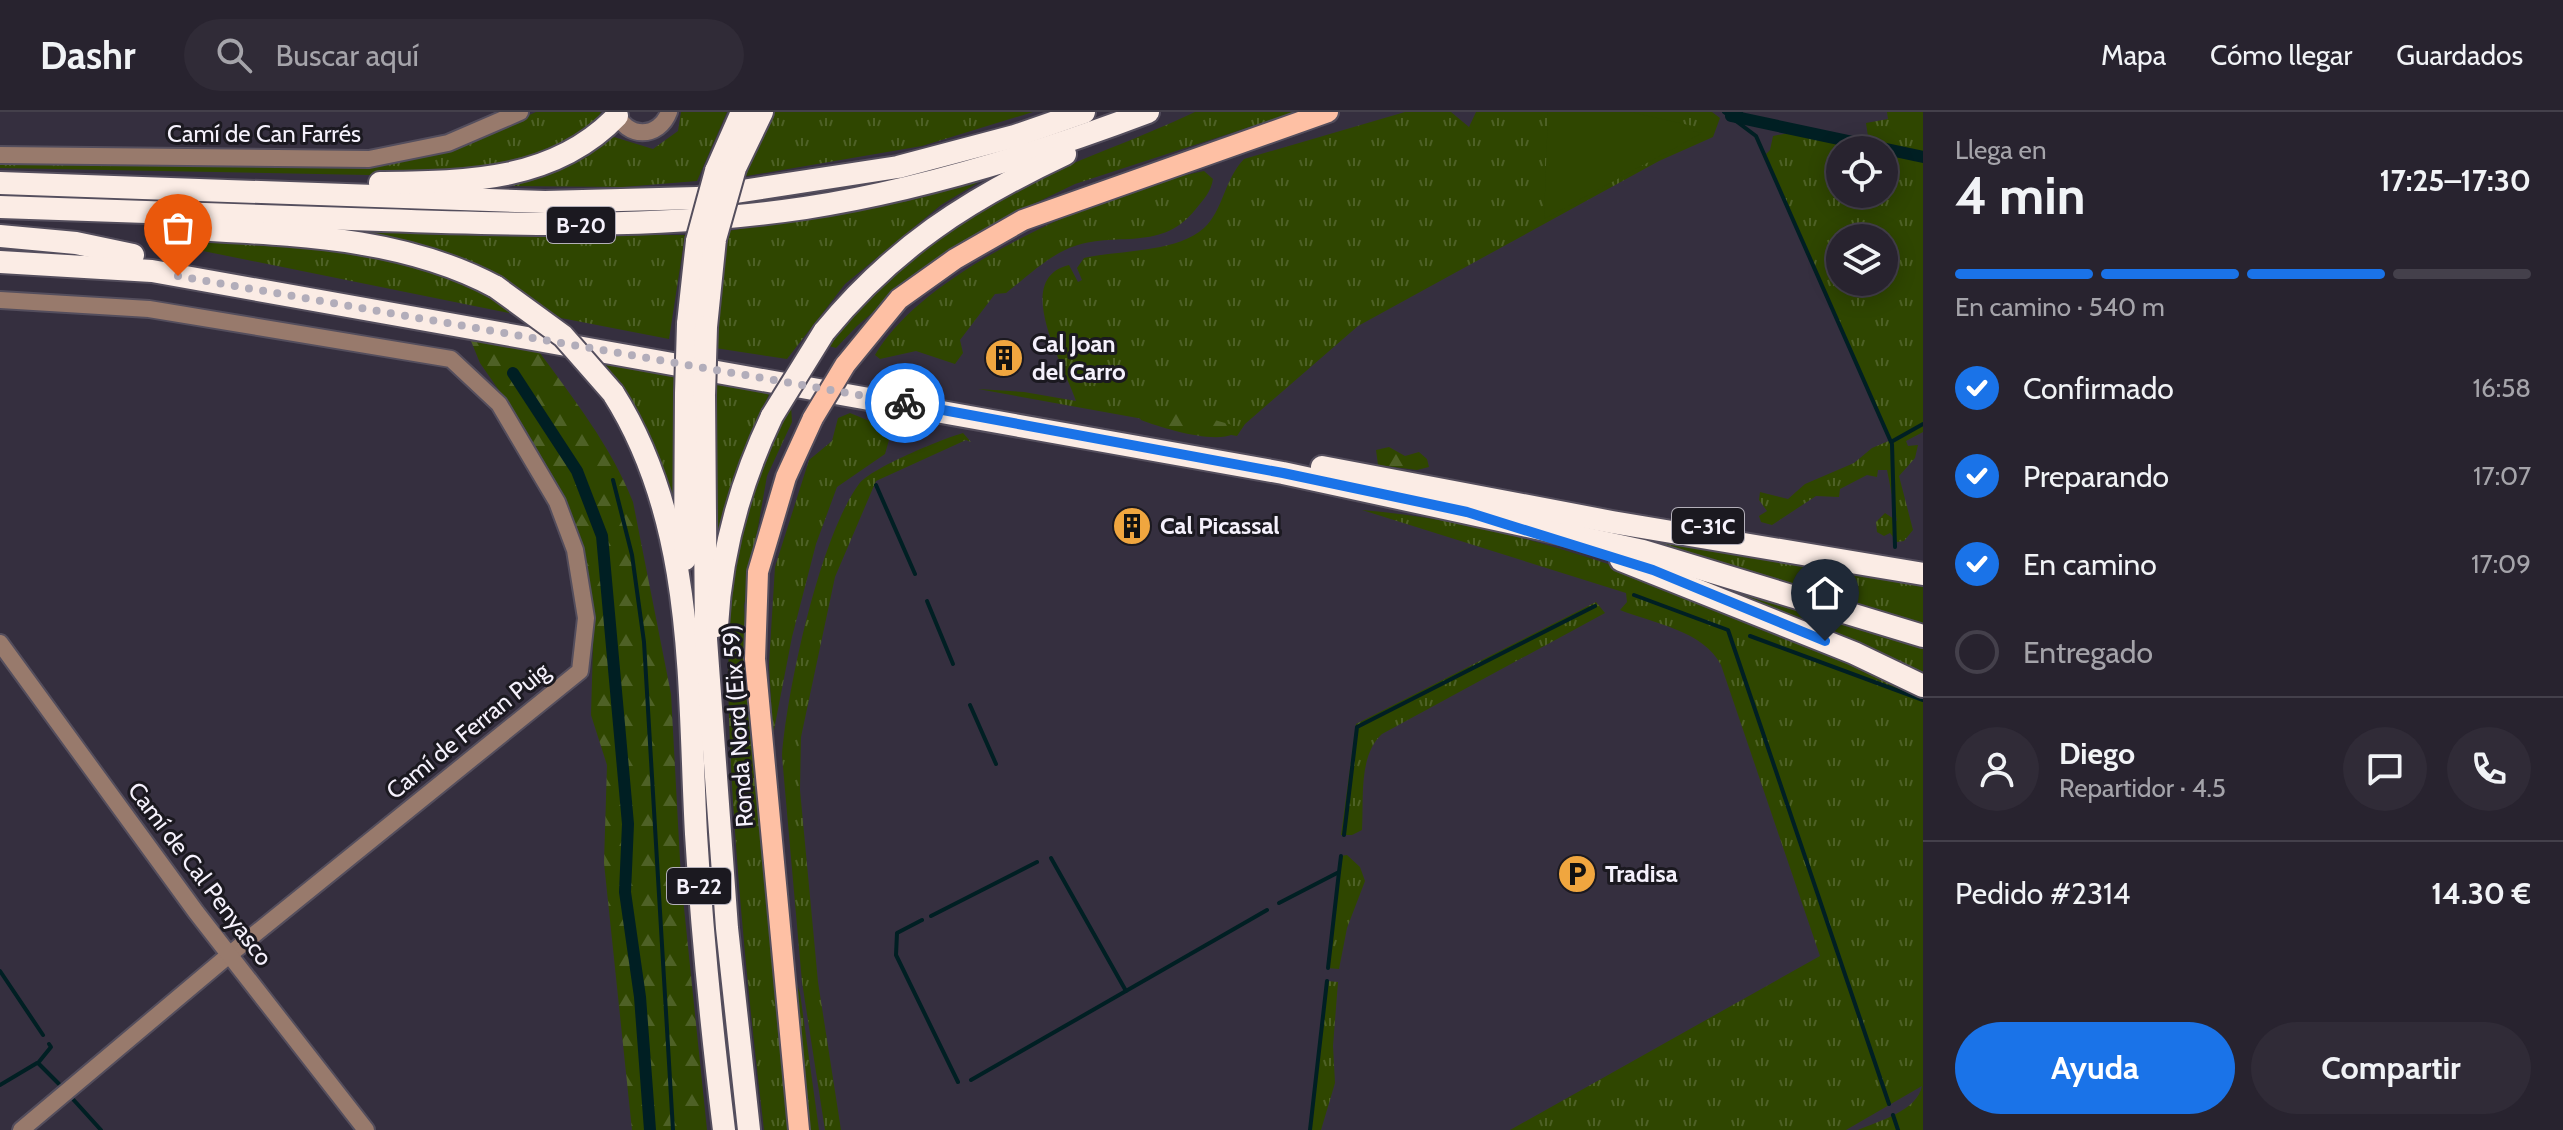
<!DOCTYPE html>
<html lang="es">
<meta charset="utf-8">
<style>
body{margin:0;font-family:Cabin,sans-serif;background:#302b37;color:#f1f3f6;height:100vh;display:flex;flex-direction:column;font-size:30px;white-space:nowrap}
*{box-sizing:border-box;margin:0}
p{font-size:26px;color:#a5a4aa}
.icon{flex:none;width:44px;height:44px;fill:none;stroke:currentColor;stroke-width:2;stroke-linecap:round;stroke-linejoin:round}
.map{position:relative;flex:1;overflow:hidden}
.drawer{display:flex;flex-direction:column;background:#28232f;width:640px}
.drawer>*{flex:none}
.controls{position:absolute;left:1826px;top:24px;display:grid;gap:16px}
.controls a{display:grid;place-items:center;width:72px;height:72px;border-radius:50%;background:#28232f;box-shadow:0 4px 20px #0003,0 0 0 2px #44404b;font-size:40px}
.pin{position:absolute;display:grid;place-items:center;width:68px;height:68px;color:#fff;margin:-82px -34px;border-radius:50% 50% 50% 0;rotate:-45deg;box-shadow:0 0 8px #0007}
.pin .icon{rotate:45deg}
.courier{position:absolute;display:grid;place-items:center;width:80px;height:80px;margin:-40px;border:6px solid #1a73e8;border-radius:50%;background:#fff;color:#222;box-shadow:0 2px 10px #0007}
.summary em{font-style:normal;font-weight:800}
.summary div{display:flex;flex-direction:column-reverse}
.summary{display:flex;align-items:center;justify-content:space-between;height:136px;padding:0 32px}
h1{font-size:52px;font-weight:800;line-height:60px}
.bar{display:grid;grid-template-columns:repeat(4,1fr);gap:12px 8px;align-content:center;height:96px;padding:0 32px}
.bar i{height:10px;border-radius:6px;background:#44404b}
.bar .current{background:#1a73e8}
.bar p{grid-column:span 4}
.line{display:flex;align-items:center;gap:20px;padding:0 32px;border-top:2px solid #44404b}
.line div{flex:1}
.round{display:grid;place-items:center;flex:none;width:84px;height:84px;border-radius:42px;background:#302b37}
ol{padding:0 32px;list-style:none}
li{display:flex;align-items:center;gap:24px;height:88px}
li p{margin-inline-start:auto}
li .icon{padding:8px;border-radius:50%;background:#1a73e8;color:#fff;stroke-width:4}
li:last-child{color:#a5a4aa}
li i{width:44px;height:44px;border:4px solid #44404b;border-radius:50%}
.cta{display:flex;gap:16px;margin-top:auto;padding:16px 32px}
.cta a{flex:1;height:92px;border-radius:48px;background:#1a73e8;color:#fff;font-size:32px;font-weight:800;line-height:92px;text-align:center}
.cta a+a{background:#302b37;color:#f1f3f6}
header{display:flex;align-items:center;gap:48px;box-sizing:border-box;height:112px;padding:0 40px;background:#28232f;border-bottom:2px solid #44404b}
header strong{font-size:38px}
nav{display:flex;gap:44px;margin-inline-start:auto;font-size:28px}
.search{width:560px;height:72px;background:#302b37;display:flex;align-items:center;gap:20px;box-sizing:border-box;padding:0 28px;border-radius:44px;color:#a5a4aa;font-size:30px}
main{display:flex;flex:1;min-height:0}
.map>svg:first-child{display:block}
.grass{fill:url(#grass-tufts);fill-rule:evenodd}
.forest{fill:url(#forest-firs)}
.garden{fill:#2f4600}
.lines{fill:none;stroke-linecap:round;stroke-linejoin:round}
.stream{stroke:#001f23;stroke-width:4}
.canal{stroke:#001f23;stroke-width:12}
.minor-casing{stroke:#544e5d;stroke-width:20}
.major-casing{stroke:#544e5d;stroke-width:24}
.highway-casing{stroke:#544e5d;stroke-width:26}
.minor{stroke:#987a6c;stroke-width:16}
.major{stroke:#fec0a4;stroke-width:20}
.highway{stroke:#fbece5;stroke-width:22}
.major-bridge-casing{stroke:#544e5d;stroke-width:24;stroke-linecap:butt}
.highway-bridge-casing{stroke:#544e5d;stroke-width:26;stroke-linecap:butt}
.major-bridge{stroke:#fec0a4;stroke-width:20}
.highway-bridge{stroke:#fbece5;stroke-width:22}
.done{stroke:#b2adba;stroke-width:8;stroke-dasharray:0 14.4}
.route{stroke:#1a73e8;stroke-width:10}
.labels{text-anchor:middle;stroke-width:6;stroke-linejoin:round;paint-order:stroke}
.shield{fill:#1b1920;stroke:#b4b0ba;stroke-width:2}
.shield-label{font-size:22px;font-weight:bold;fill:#f5f1fc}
.street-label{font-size:24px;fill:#f5f1fc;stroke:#1b1920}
.poi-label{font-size:24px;font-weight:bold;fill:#f5f1fc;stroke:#1b1920;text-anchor:start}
</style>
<header>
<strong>Dashr</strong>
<div class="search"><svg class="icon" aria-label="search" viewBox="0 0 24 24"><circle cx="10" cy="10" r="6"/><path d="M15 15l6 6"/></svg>Buscar aquí</div>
<nav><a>Mapa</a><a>Cómo llegar</a><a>Guardados</a></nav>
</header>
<main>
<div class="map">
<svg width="1923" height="1018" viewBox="0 0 1923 1018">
<defs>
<pattern id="grass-tufts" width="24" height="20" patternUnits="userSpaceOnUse" patternTransform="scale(2)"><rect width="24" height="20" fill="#2f4600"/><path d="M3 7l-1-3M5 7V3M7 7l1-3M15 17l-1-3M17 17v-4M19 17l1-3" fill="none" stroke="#4e6126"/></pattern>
<pattern id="forest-firs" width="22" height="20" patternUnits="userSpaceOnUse" patternTransform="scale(2)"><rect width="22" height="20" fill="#2f4600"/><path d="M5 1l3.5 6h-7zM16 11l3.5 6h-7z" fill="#4e6126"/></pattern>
</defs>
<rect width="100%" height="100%" fill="#352f3f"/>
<!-- grass -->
<g class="grass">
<path d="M536 0H601L591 17 515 53 455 61 369 63 0 56V51L357 56 464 32Z"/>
<path d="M681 0H727L697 69 623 75 494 74 548 58 614 25 653 37 678 19Z"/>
<path d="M770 0H1033L922 34 741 65Z"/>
<path d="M1195 0H1296L1075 72 1015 101 923 157 857 214 836 236 829 234C874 178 925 127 988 92 1053 55 1128 32 1195 0Z"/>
<path d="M1405 0H1451L1469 15 1476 0H1712L1720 6 1713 25 1659 49 1358 214 1245 312 1237 324 978 277 1024 280 1076 289C1065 255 1011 167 1069 153L1078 170 1082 168 1077 156 1084 146C1119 138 1176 141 1204 116 1223 99 1224 68 1244 47Z"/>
<path d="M1887 0H1923V320L1906 329 1908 334 1918 333 1915 346 1899 364 1913 418 1904 429 1897 430 1890 421 1884 424 1877 420 1876 410 1885 401 1897 409 1887 358H1878L1877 365 1867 363 1840 377 1839 385 1816 384 1772 413 1761 410 1759 404 1767 399 1759 388 1760 380 1788 387 1805 372 1854 351 1872 336 1891 328 1764 44 1770 38 1773 24C1807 16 1835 24 1869 31L1866 11 1888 7ZM1840 38H1884V82H1840ZM1884 126V170H1840V126Z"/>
<path d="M1204 59 1213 67C1211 80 1204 87 1195 98 1159 143 1111 116 1065 138 1044 148 1024 167 1006 181L995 182 960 228 963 241 955 252 916 239 880 247 875 243C925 156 1108 78 1204 59Z"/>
<path d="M984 67 941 93 845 172 787 247 715 236 722 148 728 119 908 89Z"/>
<path d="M273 116 448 123H685L669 227 561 206 479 157Z"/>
<path d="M149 125 361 140 416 150 467 169 524 204 203 139Z"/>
<path d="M595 245 674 260 675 405Z"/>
<path d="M717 266 771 278C745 334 724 389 711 449Z"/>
<path d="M791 293 792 310 767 364 744 494 789 1018H764C751 909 740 800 733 690 727 586 722 483 751 382 760 351 777 321 791 293Z"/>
<path d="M850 301 872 310 889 328 885 342 837 375 816 432 792 525 773 623 769 552 775 455 809 348 832 329 838 306Z"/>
<path d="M963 321 971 330 966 328 876 369 835 465 801 625 800 678 818 870 841 1018H825L802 870 782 644C787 577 820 425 859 372 871 356 942 327 963 321Z"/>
<path d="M1491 397 1923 472V516Z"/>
<path d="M1362 398C1561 414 1742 504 1923 582V1018H1858C1879 1009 1917 999 1922 974L1846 1018H1510L1820 844 1721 553C1704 519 1653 511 1620 498L1627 490 1626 481Z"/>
<path d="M1687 464 1923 536V566Z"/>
<path d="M1596 490 1605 501 1382 622C1358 644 1364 687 1362 718L1352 723H1341L1356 612Z"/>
<path d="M1347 743 1360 755 1365 769 1347 816 1339 857 1328 856 1341 744Z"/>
<path d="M1327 869 1338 870 1333 934 1335 971 1321 1018H1310Z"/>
<path d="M797 873 800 881 819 1018H807Z"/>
</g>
<!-- forest -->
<g class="forest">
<path d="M471 229 537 237C573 286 611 334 633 390L671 582 681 767 707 1018H632L604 751 607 653 591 603 594 500 580 428 558 373 523 313 480 251Z"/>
<path d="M1151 295 1153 303C1170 296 1214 307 1232 313L1233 322C1214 332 1162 316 1141 308L1135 297Z"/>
<path d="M1389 335 1405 344 1419 340 1427 347 1429 355 1417 358 1378 353 1376 338Z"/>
</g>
<!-- garden -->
<path class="garden" d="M1548 0H1630L1693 14V19L1702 21 1544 107Z"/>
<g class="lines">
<!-- stream -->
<g class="stream">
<path d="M1724 0 1756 24 1891 330 1923 312"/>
<path d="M1731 4 1741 0"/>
<path d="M1892 332 1895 435"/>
<path d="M613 368 632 443 644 530 673 1018"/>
<path d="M876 373 915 462"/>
<path d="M1634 483 1728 518 1889 992"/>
<path d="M927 489 953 552"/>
<path d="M1750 524 1923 588"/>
<path d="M970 593 996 652"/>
<path d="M1344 723 1357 615 1595 494"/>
<path d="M1051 746 1126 879"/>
<path d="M1279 791 1339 760 1341 744"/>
<path d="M931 804 1037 750"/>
<path d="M922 808 897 821 896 843 958 970"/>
<path d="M1328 856 1339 760"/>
<path d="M0 859 43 923"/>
<path d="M49 932 51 935 38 951 59 972"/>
<path d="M971 968 1267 798"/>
<path d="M0 973 37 951"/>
<path d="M71 985 101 1018"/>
<path d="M1893 1003 1898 1018"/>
<path d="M1310 1018 1327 869"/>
</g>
<!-- canal -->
<g class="canal">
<path d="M1731 4 1923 45"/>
<path d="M513 261 577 359 602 424 628 712 625 780 640 885 650 1018"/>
</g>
<!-- minor casing -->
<g class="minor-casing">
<g id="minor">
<path d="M616 0C626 27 659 27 669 0"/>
<path d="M0 43 369 47 448 31 520 0"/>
<path d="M0 188 149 197 451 247 499 292 557 390 575 438 586 506 580 559 229 843 21 1018"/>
<path d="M0 531 196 800 366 1018"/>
</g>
</g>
<!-- major casing -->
<g class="major-casing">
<g id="major">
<path d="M845 253 899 187 955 147 1023 108 1328 0"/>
<path d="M799 1018 755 547 758 460 786 365 813 306"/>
</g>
</g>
<!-- highway casing -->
<g class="highway-casing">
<g id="highway">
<path d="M735 56 762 0"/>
<path d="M716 59 742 0"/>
<path d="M0 71 545 90 697 86 898 55 1015 24 1084 0"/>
<path d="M380 71C465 70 554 70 617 4"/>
<path d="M0 95C127 100 254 104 381 108 523 113 664 117 805 96 922 78 1037 42 1148 0"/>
<path d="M160 115C273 123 394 120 496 175"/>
<path d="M0 124 76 131 133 143"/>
<path d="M0 150 152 159 1283 361 1643 439 1923 524"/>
<path d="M688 212 697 129"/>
<path d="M706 215 715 127"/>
<path d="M824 220C893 136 967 88 1065 42"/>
<path d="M613 281C696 411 688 574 696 722 702 821 712 920 724 1018"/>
<path d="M704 283 706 527 727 816 749 1018"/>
<path d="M1322 355 1612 410 1923 462"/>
<path d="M685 447 686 281"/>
<path d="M1621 448 1854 541 1923 574"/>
<path d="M717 514C721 439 740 371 772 304"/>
</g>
</g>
<!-- minor -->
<use href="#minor" class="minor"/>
<!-- major -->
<use href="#major" class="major"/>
<!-- highway -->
<use href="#highway" class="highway"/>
<!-- major-bridge casing -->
<g class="major-bridge-casing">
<path id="major-bridge" d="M813 306 845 253"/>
</g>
<!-- highway-bridge casing -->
<g class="highway-bridge-casing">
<g id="highway-bridge">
<path d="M715 127 735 56"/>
<path d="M697 129 716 59"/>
<path d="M496 175 563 224 613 281"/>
<path d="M686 281 688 212"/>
<path d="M704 283 706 215"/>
<path d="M772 304 824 220"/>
</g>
</g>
<!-- major-bridge -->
<use href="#major-bridge" class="major-bridge"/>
<!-- highway-bridge -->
<use href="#highway-bridge" class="highway-bridge"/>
</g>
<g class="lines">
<!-- done -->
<path class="done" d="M178 164 905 291"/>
<!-- route -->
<path class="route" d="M905 291 1283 361 1467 400 1653 458 1825 529"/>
</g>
<!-- icons -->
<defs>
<g id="building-disc" transform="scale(2)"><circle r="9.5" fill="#f0a63f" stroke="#1b1920"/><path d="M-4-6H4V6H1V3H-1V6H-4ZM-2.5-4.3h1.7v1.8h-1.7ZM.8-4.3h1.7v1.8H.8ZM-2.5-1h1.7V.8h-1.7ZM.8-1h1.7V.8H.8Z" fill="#111"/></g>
<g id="parking-disc" transform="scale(2)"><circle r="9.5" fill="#f0a63f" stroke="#1b1920"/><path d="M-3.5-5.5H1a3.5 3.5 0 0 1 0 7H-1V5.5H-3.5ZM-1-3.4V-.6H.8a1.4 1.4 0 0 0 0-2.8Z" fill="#111"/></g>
</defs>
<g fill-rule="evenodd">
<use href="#building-disc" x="1004" y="246"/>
<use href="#building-disc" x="1132" y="414"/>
<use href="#parking-disc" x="1577" y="762"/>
</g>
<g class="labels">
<!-- shield labels -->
<g class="shield">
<rect x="547" y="95" width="68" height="36" rx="6"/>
<rect x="1672" y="396" width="72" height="36" rx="6"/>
<rect x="667" y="756" width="64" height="36" rx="6"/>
</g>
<g class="shield-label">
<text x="581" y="121">B-20</text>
<text x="1708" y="422">C-31C</text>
<text x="699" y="782">B-22</text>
</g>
<!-- street labels -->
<g class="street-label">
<text x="264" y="30">Camí de Can Farrés</text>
<text transform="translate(738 614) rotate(-94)" y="8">Ronda Nord (Eix 59)</text>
<text transform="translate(468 619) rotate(-39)" y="8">Camí de Ferran Puig</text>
<text transform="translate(200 762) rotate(53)" y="8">Camí de Cal Penyasco</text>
</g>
<!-- poi labels -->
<g class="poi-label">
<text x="1032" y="240">Cal Joan<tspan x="1032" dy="28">del Carro</tspan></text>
<text x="1160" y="422">Cal Picassal</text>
<text x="1605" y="770">Tradisa</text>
</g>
</g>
</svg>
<div class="controls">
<a><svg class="icon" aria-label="locate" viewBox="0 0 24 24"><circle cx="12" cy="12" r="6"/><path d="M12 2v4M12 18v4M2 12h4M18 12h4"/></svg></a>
<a><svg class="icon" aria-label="layers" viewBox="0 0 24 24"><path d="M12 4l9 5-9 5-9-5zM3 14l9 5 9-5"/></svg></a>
</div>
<div class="pin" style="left:178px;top:164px;background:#ea580c"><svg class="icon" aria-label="bag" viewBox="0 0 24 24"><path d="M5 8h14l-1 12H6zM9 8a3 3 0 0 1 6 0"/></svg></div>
<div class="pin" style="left:1825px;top:529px;background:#1f2937"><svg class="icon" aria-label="home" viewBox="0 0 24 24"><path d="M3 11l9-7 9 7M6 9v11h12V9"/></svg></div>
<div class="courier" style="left:905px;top:291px"><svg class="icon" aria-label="bike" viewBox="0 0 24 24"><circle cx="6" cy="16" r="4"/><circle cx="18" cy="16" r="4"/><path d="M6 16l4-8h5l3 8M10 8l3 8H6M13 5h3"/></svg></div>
</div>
<section class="drawer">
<div class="summary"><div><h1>4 min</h1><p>Llega en</p></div><em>17:25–17:30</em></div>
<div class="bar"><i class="current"></i><i class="current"></i><i class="current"></i><i></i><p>En camino · 540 m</p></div>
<ol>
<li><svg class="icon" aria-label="check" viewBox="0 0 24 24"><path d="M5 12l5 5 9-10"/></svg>Confirmado<p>16:58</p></li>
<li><svg class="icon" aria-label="check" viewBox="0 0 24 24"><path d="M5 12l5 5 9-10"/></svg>Preparando<p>17:07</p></li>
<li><svg class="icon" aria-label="check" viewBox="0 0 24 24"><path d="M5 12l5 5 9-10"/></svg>En camino<p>17:09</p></li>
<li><i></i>Entregado</li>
</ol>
<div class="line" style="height:144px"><a class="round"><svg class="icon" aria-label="person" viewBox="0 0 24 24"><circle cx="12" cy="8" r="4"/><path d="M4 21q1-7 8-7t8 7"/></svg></a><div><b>Diego</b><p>Repartidor · 4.5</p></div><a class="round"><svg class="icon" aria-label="chat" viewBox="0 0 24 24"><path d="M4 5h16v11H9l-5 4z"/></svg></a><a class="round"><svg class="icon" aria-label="phone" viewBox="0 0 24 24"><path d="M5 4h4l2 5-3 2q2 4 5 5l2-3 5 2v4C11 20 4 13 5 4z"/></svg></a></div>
<div class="line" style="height:104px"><div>Pedido #2314</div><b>14.30 €</b></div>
<div class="cta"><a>Ayuda</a><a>Compartir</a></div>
</section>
</main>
